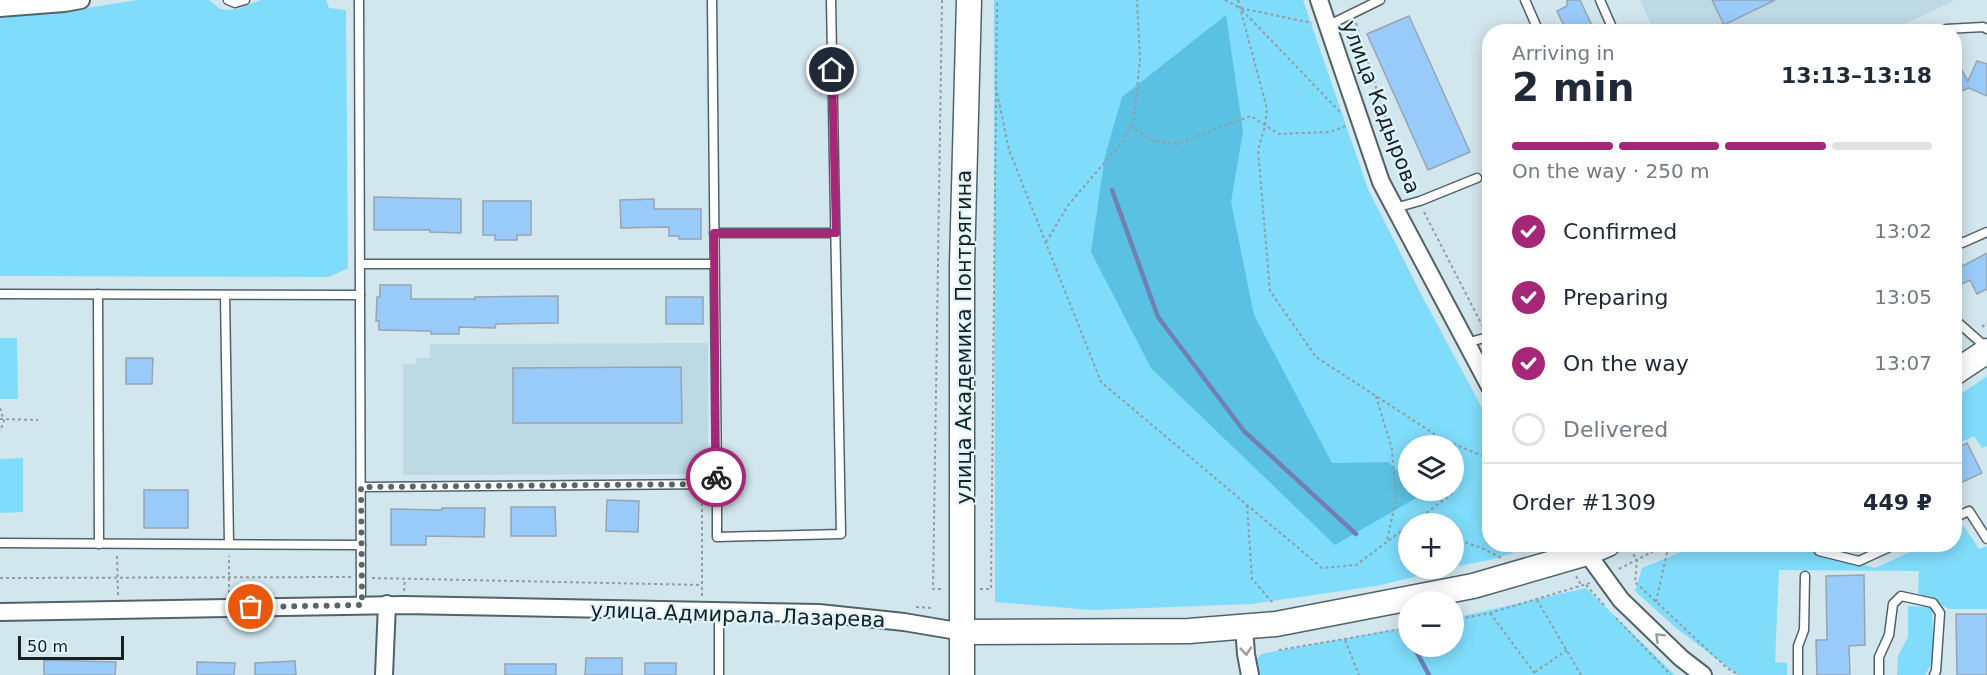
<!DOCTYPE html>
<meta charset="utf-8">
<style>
body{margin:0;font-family:"DejaVu Sans",sans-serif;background:#f2f2f3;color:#1f2937;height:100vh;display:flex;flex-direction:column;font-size:22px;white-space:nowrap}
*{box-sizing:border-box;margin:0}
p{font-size:20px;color:#747a83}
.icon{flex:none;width:33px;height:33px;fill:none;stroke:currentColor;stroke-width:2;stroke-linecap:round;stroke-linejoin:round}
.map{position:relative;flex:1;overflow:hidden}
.drawer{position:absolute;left:1482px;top:24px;width:480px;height:528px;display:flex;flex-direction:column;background:#fff;border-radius:24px;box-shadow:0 3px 15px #0003}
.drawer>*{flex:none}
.buttons{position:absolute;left:1398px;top:435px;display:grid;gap:12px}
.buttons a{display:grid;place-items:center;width:66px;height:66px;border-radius:50%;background:#fff;box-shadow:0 3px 15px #0003;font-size:30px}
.scale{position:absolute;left:18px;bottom:15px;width:106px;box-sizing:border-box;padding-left:6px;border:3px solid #182023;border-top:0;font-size:16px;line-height:21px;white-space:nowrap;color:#182023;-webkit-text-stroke:4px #dff4fb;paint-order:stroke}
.pin{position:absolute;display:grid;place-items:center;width:51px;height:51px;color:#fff;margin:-26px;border:3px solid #fff;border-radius:50%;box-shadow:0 2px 6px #0007}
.courier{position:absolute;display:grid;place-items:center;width:60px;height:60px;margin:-30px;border:4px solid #a62777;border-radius:50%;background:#fff;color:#222;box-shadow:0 2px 8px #0007}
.overview em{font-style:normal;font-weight:600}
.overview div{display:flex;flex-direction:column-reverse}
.overview{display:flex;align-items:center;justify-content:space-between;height:102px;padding:0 30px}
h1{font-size:39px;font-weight:600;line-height:45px}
.bar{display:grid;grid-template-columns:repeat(4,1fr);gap:9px 6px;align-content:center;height:72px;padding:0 30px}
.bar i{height:8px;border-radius:4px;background:#e0e1e3}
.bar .active{background:#a62777}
.bar p{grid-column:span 4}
.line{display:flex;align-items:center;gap:15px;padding:0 30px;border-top:2px solid #e0e1e3}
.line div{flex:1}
ol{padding:0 30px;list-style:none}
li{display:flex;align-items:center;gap:18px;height:66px}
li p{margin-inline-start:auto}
li .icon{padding:6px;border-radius:50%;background:#a62777;color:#fff;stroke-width:4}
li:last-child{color:#747a83}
li i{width:33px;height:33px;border:3px solid #e0e1e3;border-radius:50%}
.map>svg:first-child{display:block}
.built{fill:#bdd9e4}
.green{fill:#7fdcfb;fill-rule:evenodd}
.forest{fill:#5ac1e2}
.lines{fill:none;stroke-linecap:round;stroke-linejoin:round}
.stream{stroke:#7080b3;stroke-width:4.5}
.building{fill:#99cbfa;stroke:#97a4b1;stroke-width:1.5}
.lane-casing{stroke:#516369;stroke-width:11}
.street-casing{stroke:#516369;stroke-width:20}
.secondary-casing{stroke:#516369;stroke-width:27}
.path{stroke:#8e9ea4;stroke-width:2;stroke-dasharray:3 3;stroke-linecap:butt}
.lane{stroke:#fff;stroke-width:8}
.street{stroke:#fff;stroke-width:16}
.secondary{stroke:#fff;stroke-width:24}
.oneway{stroke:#979b9c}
.done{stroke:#59656a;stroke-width:6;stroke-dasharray:0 10.8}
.route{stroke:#a62777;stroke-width:8}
.labels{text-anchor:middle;stroke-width:4.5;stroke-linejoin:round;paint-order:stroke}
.street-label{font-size:21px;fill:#182023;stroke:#dff4fb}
</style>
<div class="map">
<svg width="1987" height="675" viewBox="0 0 1987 675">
<rect width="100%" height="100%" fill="#d2e6ee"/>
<!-- built -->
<g class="built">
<path d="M1640 0H1955L1889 32 1654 31Z"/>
<path d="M708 343V474L403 475V364H416V358H430V344Z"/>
</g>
<!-- green -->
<g class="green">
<path d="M138 0H209L220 9 229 10 238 9 261 0H326L329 8 346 10 348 268 329 277 0 276V18L61 12Z"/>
<path d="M994 0H1303L1368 189 1422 296 1489 421 1490 544 1526 545C1507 559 1477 562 1454 567V524H1408V568L1449 569 1376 586 1251 604 1092 610 995 602ZM1408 446H1454V490H1408Z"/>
<path d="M0 338H17L18 399H0Z"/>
<path d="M1987 376V446L1982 448 1974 436 1955 445V398Z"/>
<path d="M23 458V512L0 513V459Z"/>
<path d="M1964 526 1979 549 1987 546V609H1949L1918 593 1919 571 1779 570 1775 662 1787 663V675H1738L1676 628 1635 591 1642 568 1698 545H1808L1811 548 1875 568 1925 545 1954 544 1955 531Z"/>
<path d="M1586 588 1675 675H1259L1253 665 1261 654 1408 627V646H1454V618Z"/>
<path d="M1908 606 1932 607 1934 659 1925 675H1897L1898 656 1908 637Z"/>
</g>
<!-- forest -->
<path class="forest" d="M1226 15 1243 131 1231 202 1254 315 1332 463 1388 462 1408 481V490L1419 491 1423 494 1335 545 1151 368 1091 252 1105 156 1122 97Z"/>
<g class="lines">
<!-- stream -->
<g class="stream">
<path d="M1112 190 1158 317 1244 431 1356 534"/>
<path d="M1416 651 1429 675"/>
</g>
</g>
<!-- building -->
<g class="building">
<path d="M1567 0H1580L1595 32H1567L1557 11 1567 6Z"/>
<path d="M1712 0H1775L1724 25Z"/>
<path d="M1409 16 1470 152 1428 170 1367 34Z"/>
<path d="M1954 56 1968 81 1977 61 1987 64V96L1969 88 1954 94Z"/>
<path d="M374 197 461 199V233L430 232V230H374Z"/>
<path d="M654 199V209H701V239H679V236H669V227L621 228 620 200Z"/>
<path d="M483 201H531V235H517V240H495V235H483Z"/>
<path d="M1954 249 1963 266 1987 253V289L1977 294 1970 280 1954 288Z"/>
<path d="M380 285H411V299H475V297L558 296V323L496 324 495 328 459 327V334H431V331L379 330V321H376L377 297H380Z"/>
<rect x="666" y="297" width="37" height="27"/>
<path d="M126 358H153L152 384H126Z"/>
<path d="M681 367 682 423H513V368Z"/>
<path d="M1967 443 1982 473 1954 486V449Z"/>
<rect x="144" y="490" width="44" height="38"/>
<path d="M607 500 639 501 638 532 606 531Z"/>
<path d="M511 507H555L556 536H511Z"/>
<path d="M442 508H485L484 537 426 536V545H391V509L442 510Z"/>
<path d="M1864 575 1865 645 1849 646 1850 675H1817L1816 640H1827L1826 576Z"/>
<path d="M1956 614H1987V675H1957Z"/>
<path d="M586 658H622V675H585Z"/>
<path d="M44 660 116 662 115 675H44Z"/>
<path d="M295 661 296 675H255V663Z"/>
<path d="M197 662 235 663 234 675H197Z"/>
<rect x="645" y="663" width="31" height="12"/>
<rect x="505" y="664" width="51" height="11"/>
</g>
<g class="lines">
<!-- lane casing -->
<g class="lane-casing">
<g id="lane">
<path d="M228 0 235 3 245 0"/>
<path d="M359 0 361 605"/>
<path d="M1525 0 1539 32"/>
<path d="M1600 0 1614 32"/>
<path d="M1327 26 1380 0"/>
<path d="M1939 32 1946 29 1983 27 1987 29"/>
<path d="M1395 208 1420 201 1477 178"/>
<path d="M714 233H835"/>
<path d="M1954 237 1962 243 1987 232"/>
<path d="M360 264H714"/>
<path d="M0 294 360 295"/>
<path d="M98 294 99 544"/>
<path d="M225 295 229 544"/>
<path d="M1954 319 1987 348"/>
<path d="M1466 343 1488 337 1490 334"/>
<path d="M717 484V537L841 534 831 0"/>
<path d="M361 487 717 484 712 0"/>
<path d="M1954 518 1969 511 1987 539"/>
<path d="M0 543 361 545"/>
<path d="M1816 544 1819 551 1859 561 1896 544"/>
<path d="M719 611V675"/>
<path d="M1798 675V646L1804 630 1805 576"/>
<path d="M1879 675V657L1889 635 1893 604 1901 596 1933 603 1940 613 1936 671 1934 675"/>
</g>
</g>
<!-- street casing -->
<g class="street-casing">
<g id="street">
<path d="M1319 0 1381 182 1490 387"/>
<path d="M0 8 64 3 81 0"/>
<path d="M1581 545 1621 600 1681 658 1703 675"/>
<path d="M0 612 403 605 819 613 904 622 963 632"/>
<path d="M1244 627 1246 654 1250 675"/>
<path d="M384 675 387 604"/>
</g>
</g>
<!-- secondary casing -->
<g class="secondary-casing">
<g id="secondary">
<path d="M1954 373 1987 351"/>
<path d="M963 632 1189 631 1276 624 1473 586 1587 553 1608 544"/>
<path d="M962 675V265L969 0"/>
</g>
</g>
<!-- path -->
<g class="path">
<path d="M942 0 933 589H944"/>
<path d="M1225 0 1240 8 1312 23"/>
<path d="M1238 0 1267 109 1265 126 1258 150 1270 291 1316 357 1442 439 1447 446"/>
<path d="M1242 10 1340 112"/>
<path d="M1356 23 1392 139 1415 190"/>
<path d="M996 87 1009 150 1101 382 1322 568 1356 565 1408 526"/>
<path d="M1130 127 1154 141 1176 144 1251 116 1279 134 1330 132 1346 126"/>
<path d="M1424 212 1483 327"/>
<path d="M1046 242 1069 204 1123 141 1134 118 1140 60 1137 0"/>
<path d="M1982 327 1987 323"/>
<path d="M1954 346 1962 341"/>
<path d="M1376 396 1392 449 1396 500 1387 540"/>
<path d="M0 408 4 421 0 431"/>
<path d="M0 419 38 420"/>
<path d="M1442 439 1490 459"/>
<path d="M1247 505 1252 579 1273 603"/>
<path d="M1417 519 1423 524"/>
<path d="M1412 524 1454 492C1457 480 1461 465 1454 454"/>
<path d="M1454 538 1484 549 1501 558"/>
<path d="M1627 544 1637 560 1635 582 1727 668 1739 675"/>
<path d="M117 556 118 595"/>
<path d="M1619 569 1667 544"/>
<path d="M1576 576 1582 586"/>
<path d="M0 578 351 577"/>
<path d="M372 578 702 585"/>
<path d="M1586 585 1604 605"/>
<path d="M980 589H991L997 0"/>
<path d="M404 591 405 579"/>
<path d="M229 593V556"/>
<path d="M702 596V496"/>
<path d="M1537 600 1581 675"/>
<path d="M1656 602 1669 544"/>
<path d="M916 607 933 608"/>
<path d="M1490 613 1536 675"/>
<path d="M1616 618 1671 675"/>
<path d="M1454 620 1490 613 1590 583"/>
<path d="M1345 640 1359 675"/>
<path d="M1279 650 1408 628"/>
<path d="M1535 672 1567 650"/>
</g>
<!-- lane -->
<use href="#lane" class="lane"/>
<!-- street -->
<use href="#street" class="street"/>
<!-- secondary -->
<use href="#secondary" class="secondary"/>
</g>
<!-- one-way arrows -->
<defs><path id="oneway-chevron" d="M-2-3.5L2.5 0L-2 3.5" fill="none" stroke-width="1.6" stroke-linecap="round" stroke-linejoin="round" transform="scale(1.5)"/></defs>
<g class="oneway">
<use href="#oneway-chevron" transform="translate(1659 637) rotate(-136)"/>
<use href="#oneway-chevron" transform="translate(1246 651) rotate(85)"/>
</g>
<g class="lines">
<!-- done -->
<path class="done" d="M251 607 362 605 361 487 717 484 716 477"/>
<!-- route -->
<path class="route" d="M716 477 714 233H836L832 70"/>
</g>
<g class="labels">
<!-- street labels -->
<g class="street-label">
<text transform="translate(1381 107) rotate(69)" y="7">улица Кадырова</text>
<text transform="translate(964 337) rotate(-90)" y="7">улица Академика Понтрягина</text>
<text transform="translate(738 615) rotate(2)" y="7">улица Адмирала Лазарева</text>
</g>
</g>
</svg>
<div class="buttons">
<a><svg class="icon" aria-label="layers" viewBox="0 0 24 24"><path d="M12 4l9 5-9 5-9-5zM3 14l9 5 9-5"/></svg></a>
<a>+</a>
<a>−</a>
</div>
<div class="scale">50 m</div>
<div class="pin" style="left:251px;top:607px;background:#ea580c"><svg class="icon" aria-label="bag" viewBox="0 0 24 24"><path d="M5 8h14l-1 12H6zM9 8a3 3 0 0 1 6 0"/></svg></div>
<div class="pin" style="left:832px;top:70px;background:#1f2937"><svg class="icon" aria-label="home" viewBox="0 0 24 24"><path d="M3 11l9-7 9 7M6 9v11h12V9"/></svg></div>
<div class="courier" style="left:716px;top:477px"><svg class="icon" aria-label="bike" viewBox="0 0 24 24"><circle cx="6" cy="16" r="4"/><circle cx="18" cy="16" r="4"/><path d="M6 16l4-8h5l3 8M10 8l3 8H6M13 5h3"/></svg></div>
<section class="drawer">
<div class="overview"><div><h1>2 min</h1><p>Arriving in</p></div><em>13:13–13:18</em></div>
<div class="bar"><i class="active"></i><i class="active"></i><i class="active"></i><i></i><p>On the way · 250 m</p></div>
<ol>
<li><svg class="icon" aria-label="check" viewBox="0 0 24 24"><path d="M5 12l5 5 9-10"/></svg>Confirmed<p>13:02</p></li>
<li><svg class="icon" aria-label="check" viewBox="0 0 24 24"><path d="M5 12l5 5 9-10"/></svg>Preparing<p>13:05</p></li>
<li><svg class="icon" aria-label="check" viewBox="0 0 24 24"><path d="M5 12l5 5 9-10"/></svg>On the way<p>13:07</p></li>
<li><i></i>Delivered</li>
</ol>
<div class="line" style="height:78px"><div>Order #1309</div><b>449 ₽</b></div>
</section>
</div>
